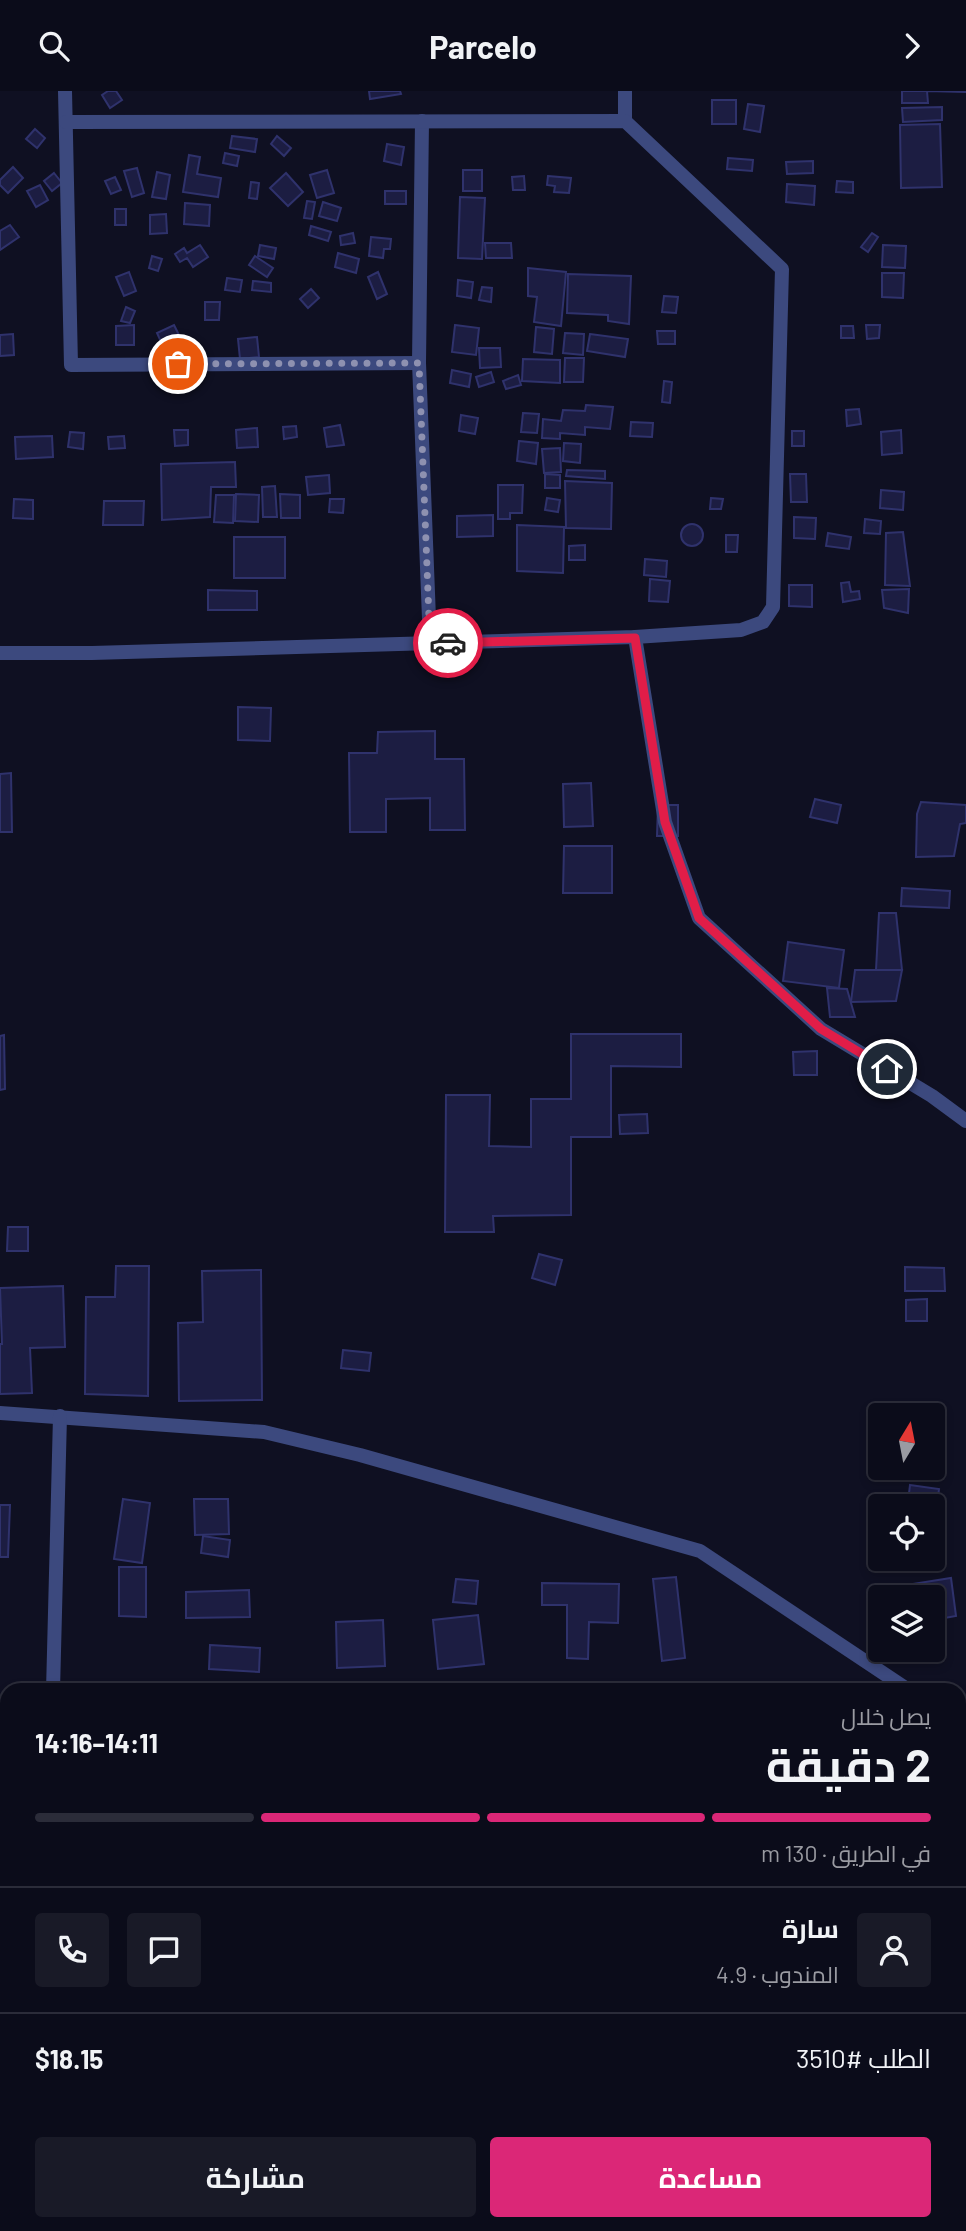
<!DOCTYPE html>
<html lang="ar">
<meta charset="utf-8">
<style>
body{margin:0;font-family:Barlow,Cairo,sans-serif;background:#191a27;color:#f1f3f6;direction:rtl;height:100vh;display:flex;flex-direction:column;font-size:26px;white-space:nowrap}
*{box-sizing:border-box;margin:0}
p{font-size:23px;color:#9a9ba2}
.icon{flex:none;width:38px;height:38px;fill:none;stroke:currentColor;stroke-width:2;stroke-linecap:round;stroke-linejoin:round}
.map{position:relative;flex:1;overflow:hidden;direction:ltr}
.details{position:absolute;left:0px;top:1592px;width:966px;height:548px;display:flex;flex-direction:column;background:#0b0c1a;border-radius:21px 21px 0 0;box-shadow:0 4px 10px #0003,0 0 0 2px #2b2c39;direction:rtl}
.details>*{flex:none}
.needle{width:46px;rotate:10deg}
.buttons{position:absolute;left:868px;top:1312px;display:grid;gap:14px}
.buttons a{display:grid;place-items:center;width:77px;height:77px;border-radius:7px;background:#0b0c1a;box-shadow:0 4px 10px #0003,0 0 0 2px #2b2c39;font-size:35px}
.pin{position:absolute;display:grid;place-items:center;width:60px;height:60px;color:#fff;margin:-30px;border:4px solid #fff;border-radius:50%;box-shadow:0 2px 7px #0007}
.courier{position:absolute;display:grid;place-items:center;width:70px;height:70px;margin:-35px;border:5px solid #e11d48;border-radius:50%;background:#fff;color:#222;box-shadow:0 2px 9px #0007}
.overview em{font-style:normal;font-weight:700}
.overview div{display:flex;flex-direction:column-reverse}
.overview{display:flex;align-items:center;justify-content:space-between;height:119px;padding:0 35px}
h1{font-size:46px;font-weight:700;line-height:52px}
.bar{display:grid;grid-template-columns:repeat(4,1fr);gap:10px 7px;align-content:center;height:84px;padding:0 35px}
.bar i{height:9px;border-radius:5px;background:#2b2c39}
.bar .active{background:#db2777}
.bar p{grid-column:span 4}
.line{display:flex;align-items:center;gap:18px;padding:0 35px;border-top:2px solid #2b2c39}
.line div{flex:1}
.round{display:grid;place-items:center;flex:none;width:74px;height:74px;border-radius:7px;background:#191a27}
.primary-button{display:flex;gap:14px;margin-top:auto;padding:14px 35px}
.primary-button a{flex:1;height:80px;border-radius:7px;background:#db2777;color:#fff;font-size:28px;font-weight:700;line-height:80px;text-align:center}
.primary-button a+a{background:#191a27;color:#f1f3f6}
header{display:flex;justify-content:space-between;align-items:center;height:91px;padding:0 35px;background:#0b0c1a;font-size:32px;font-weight:700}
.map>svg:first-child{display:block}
.building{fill:#1c1d42;stroke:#2f326c;stroke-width:2}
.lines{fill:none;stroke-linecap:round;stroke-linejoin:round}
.street{stroke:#3c497e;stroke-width:14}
.done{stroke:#8e91b0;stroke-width:7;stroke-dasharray:0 12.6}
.route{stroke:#e11d48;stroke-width:9}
</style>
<header><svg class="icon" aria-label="forward" viewBox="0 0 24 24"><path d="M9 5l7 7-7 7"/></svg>Parcelo<svg class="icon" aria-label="search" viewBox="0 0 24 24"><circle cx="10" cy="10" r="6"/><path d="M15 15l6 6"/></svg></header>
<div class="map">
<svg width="966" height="2140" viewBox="0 0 966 2140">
<rect width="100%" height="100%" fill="#0f1022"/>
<!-- building -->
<g class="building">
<path d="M108 0H116L122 9 110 17 102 4Z"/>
<path d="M369 0H400L401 3 370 8Z"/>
<path d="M902 0H966V1L927 0 928 12H902Z"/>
<rect x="712" y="9" width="24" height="24"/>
<path d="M748 13 764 15 760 41 744 38Z"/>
<path d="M942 16V29L903 31 902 17Z"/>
<path d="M940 33 942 96 901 97 900 34Z"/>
<path d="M35 38 45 47 37 57 26 48Z"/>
<path d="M232 45 257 48 255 61 230 57Z"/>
<path d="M277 45 291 57 284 65 271 53Z"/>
<path d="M387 53 404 56 401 74 384 70Z"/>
<path d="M225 62 239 65 237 75 223 72Z"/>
<path d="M189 64 200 66 197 83 221 87 218 106 183 101Z"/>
<path d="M728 67 753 69 752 80 727 78Z"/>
<path d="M813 70V82L787 83 786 71Z"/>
<path d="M13 76 23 87 8 102 0 94V89Z"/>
<path d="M137 77 144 102 132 106 124 80Z"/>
<path d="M327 79 334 102 317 107 310 84Z"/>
<rect x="463" y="79" width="19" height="21"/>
<path d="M157 81 170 84 166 108 152 106Z"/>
<path d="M54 82 62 92 52 100 44 90Z"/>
<path d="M286 82 303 101 288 115 270 97Z"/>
<path d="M524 85 525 99H513L512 86Z"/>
<path d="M548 85 571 87 569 102 554 101 555 95 547 94Z"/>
<path d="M115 86 121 99 111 103 105 90Z"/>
<path d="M837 90 853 91V102L836 101Z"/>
<path d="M251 91 259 92 257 108 249 107Z"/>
<path d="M787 93 815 95 814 114 786 111Z"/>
<path d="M40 94 48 109 36 116 27 100Z"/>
<rect x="385" y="100" width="21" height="13"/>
<path d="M460 106 485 107 482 168 458 167Z"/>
<path d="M307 110 315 111 312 128 304 127Z"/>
<path d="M323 111 341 117 337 130 319 125Z"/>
<path d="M185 112 210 114 209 135 184 133Z"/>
<rect x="115" y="118" width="11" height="16"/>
<path d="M166 123 167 142 150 143V124Z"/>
<path d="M10 134 19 146 0 159V140Z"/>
<path d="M311 135 331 141 328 150 309 144Z"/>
<path d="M353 142 355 152 341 154 340 145Z"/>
<path d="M872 142 878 146 868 161 861 156Z"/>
<path d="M371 146 391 148 390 158H384L383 167 369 165Z"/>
<path d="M485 152H511L512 167H486Z"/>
<path d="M200 154 208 166 193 176 187 167 180 171 175 163 184 157 187 162Z"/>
<path d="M260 154 276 157 274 168 258 165Z"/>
<path d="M883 154 906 155 905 177 882 176Z"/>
<path d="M338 162 359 168 356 182 335 176Z"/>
<path d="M152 165 162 168 158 180 149 177Z"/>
<path d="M255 165 273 177 267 186 249 174Z"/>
<path d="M528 177 566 181 561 235 534 231 537 206 528 205Z"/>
<path d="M129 181 136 200 124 205 116 186Z"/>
<path d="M378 181 387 203 377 208 368 186Z"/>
<path d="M882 182H904L903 207 882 206Z"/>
<path d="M568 183 631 185 629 233 608 230V224L567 222Z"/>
<path d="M227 187 242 189 240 201 225 199Z"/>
<path d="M458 189 473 191 471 207 457 205Z"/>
<path d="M253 190 271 192V201L252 199Z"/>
<path d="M482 196 492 197 491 211 479 209Z"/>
<path d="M311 198 319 207 308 217 300 208Z"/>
<path d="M664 205 678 206 676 222 662 221Z"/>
<path d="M205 211H220L219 229H205Z"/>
<path d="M126 216 135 220 130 232 121 230Z"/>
<path d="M134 234V254H116V235Z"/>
<path d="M174 234 184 254 166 262 157 242Z"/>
<path d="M455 234 479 237 476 264 452 261Z"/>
<path d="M866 234H880L879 247 867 248Z"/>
<path d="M841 235H853L854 247H841Z"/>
<path d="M536 236 554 238 552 263 534 261Z"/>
<path d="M657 240H675V253H658Z"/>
<path d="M565 242 584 243 583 264 563 262Z"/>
<path d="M13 243 14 264 0 265V244Z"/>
<path d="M590 243 628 248 625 266 587 260Z"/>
<path d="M257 246 259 266 240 268 238 248Z"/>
<path d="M479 257H500L501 276 480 277Z"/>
<path d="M565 267H584L583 291H564Z"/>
<path d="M523 268 560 269V292L522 290Z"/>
<path d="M452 279 471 283 469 296 450 292Z"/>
<path d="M491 281 494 291 479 296 476 286Z"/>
<path d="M518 284 521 294 506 298 503 290Z"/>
<path d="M664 290 672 291 670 312 662 311Z"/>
<path d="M586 314 613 316 610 338 585 336V344L560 342V348L542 347 543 328 561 330 563 319 585 320Z"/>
<path d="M859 318 861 333 847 335 846 319Z"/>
<path d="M523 322 539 323 537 342 521 341Z"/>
<path d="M461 324 478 327 475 343 459 340Z"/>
<path d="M631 331 653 332 652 346 630 345Z"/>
<path d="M340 334 344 354 327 356 324 337Z"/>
<path d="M296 335 297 346 284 348 283 336Z"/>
<path d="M257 337 258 356 237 357 236 339Z"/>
<path d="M174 339H188V354L175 355Z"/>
<path d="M901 339 902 362 882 364 881 341Z"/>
<rect x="792" y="340" width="12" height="15"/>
<path d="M70 341 84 342 83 358 68 356Z"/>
<path d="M52 345 53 366 16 368 15 346Z"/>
<path d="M124 345 125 357 109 358 108 346Z"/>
<path d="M519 350 538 352 536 373 517 370Z"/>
<path d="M564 352 581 353 580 372 563 370Z"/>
<path d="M560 357 561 381 544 382 542 358Z"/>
<path d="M235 371 236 396H211L210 426 162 429 161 373Z"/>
<path d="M567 379 605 380V388L566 385Z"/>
<path d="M545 383 560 384V397H545Z"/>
<path d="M790 383H806L807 411H791Z"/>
<path d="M329 384 330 402 308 404 306 386Z"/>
<path d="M565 390 612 392 611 438 566 437Z"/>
<path d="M498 394H523L522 422H510V428H498Z"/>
<path d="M275 395 277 426H263L262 396Z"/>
<path d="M881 399 904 401 903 419 880 417Z"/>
<path d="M236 403 259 404 258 431 235 430Z"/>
<path d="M280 403 300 404V427H281Z"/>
<path d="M216 404H234L233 432 214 431Z"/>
<path d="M547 407 560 409 558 421 545 419Z"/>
<path d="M711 407 723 408 721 418H710Z"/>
<path d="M14 408 33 409V428L13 427Z"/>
<path d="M330 408H344L343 422 329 421Z"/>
<path d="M104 410H144L143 434H103Z"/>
<path d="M493 424V445L457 446V425Z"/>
<path d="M794 426 816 427 815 448 794 447Z"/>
<path d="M865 428 881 430 880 443 864 442Z"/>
<circle cx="692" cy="444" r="11"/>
<path d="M517 434 564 436 563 482 517 480Z"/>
<path d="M903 441 910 495 885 494 886 442Z"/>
<path d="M828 442 851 446 849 458 826 455Z"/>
<path d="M726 444H738L737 461H726Z"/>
<rect x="234" y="446" width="51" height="41"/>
<path d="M585 454V469H569V455Z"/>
<path d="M645 468 667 470 666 486 644 484Z"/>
<path d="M650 488 670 490 668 511 649 510Z"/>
<path d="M849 491 851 501 859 500 860 508 843 511 841 492Z"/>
<path d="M789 494H812V516L789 515Z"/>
<path d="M909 498 908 522 884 517 882 499Z"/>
<path d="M208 499 257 500V519H208Z"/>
<path d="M238 616 271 617 270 650 238 649Z"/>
<path d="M435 640V668H464L465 739H430V707L386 708V741H350L349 662H377L378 641Z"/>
<path d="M11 682 12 741H0V683Z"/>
<path d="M591 692 593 735 564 736 563 693Z"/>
<path d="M815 708 841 714 837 732 810 726Z"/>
<path d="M921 711 966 714V732L960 733 954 765 916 766 917 723Z"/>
<path d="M658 714H678V745H657Z"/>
<path d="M564 755H612V802H563Z"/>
<path d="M902 797 950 800 949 817 901 815Z"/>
<path d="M879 822H896L902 879H876Z"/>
<path d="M788 851 844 859 839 897 783 890Z"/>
<path d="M855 879H902L896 910 851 911Z"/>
<path d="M827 897 847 898 855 926H830Z"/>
<path d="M571 943H681V976L611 975V1046H571V1124L493 1125 494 1141H445L446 1004H490L489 1055 531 1056V1008H571Z"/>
<path d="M4 944 5 998 0 999V945Z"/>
<path d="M817 960V984H794L793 961Z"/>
<path d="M647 1023 648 1042 620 1043 619 1024Z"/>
<path d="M8 1136H28V1160H7Z"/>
<path d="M539 1163 562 1169 555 1194 532 1187Z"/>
<path d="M116 1175H149L148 1305 85 1303 86 1206H115Z"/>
<path d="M905 1176 944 1177 945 1200H905Z"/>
<path d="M261 1179 262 1309 179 1310 178 1232 203 1231 202 1180Z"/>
<path d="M63 1195 65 1256 30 1257 32 1302 0 1303V1253H2L0 1197Z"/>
<path d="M927 1208V1230H906V1209Z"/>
<path d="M343 1259 371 1262 369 1280 341 1277Z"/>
<path d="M910 1394 939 1398 937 1414 908 1411Z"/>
<path d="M123 1408 150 1412 142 1472 114 1468Z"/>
<path d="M194 1408H228L229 1443 195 1444Z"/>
<path d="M0 1414H10L8 1466H0Z"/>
<path d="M203 1445 230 1449 228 1466 201 1462Z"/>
<path d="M119 1476H146V1526L119 1525Z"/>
<path d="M676 1486 685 1567 662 1570 653 1488Z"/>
<path d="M951 1487 956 1525 933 1529V1507H906V1494Z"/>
<path d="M456 1488 478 1490 476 1513 453 1511Z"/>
<path d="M542 1492 619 1493 618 1532 589 1531 588 1568 567 1567V1514H542Z"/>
<path d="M249 1499 250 1526 186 1527V1501Z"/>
<path d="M478 1524 484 1573 438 1578 433 1529Z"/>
<path d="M383 1529 385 1575 337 1577 336 1531Z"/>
<path d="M210 1554 260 1557 259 1581 209 1578Z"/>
<rect x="0" y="1722" width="7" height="40"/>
<rect x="959" y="1785" width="7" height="22"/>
<path d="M0 2000 7 2001V2032H0Z"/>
<path d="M0 2036 7 2037V2065L0 2064Z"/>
<path d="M125 2133H166L165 2140H125Z"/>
<rect x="453" y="2133" width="134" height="7"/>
</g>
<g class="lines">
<!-- street -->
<g class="street">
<path d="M65 0 71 274 419 272"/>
<path d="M422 30 419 272 430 553"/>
<path d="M625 30V0"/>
<path d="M635 546 665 731 699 827 821 938 932 1005 966 1030"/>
<path d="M0 562H92L635 546 741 539 763 531 773 516 782 178 625 30 66 31"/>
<path d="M0 1322 264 1341 360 1364 700 1460 910 1600"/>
<path d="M53 1600 60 1325"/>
<path d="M959 1634 966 1639"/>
<path d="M0 1838H7"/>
<path d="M0 2092H7"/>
<path d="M959 2102 966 2101"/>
<path d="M61 2140 64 2133"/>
</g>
</g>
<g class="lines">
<!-- done -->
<path class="done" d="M178 273 419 272 430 553 448 552"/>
<!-- route -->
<path class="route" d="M448 552 635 547 665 731 699 827 821 938 887 978"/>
</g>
</svg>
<div class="buttons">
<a><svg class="needle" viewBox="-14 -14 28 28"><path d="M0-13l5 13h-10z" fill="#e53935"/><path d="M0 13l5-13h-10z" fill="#9a9ba2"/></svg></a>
<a><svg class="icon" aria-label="locate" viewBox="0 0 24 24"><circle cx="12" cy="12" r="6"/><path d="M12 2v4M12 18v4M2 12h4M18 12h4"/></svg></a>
<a><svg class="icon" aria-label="layers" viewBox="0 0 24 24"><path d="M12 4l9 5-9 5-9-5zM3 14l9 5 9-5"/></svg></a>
</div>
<div class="pin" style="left:178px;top:273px;background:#ea580c"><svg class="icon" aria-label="bag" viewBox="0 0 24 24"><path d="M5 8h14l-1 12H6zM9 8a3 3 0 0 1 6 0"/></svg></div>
<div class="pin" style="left:887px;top:978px;background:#1f2937"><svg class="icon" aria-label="home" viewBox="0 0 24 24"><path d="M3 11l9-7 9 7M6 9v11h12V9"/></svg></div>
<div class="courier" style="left:448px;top:552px"><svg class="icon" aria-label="car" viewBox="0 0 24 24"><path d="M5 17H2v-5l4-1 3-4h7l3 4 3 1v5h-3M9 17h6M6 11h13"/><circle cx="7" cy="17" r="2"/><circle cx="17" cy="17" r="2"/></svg></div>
<section class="details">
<div class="overview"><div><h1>2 دقيقة</h1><p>يصل خلال</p></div><em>14:11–14:16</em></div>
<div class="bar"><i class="active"></i><i class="active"></i><i class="active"></i><i></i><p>في الطريق · 130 m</p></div>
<div class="line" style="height:126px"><a class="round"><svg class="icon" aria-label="person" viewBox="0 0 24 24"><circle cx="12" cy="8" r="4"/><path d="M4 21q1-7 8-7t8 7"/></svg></a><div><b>سارة</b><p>المندوب · 4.9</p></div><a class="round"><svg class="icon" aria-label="chat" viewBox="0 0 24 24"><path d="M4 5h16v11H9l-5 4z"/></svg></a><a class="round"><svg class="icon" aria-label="phone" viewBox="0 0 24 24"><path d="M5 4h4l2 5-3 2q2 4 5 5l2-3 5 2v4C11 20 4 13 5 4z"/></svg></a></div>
<div class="line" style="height:91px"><div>الطلب #3510</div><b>$18.15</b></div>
<div class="primary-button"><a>مساعدة</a><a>مشاركة</a></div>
</section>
</div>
